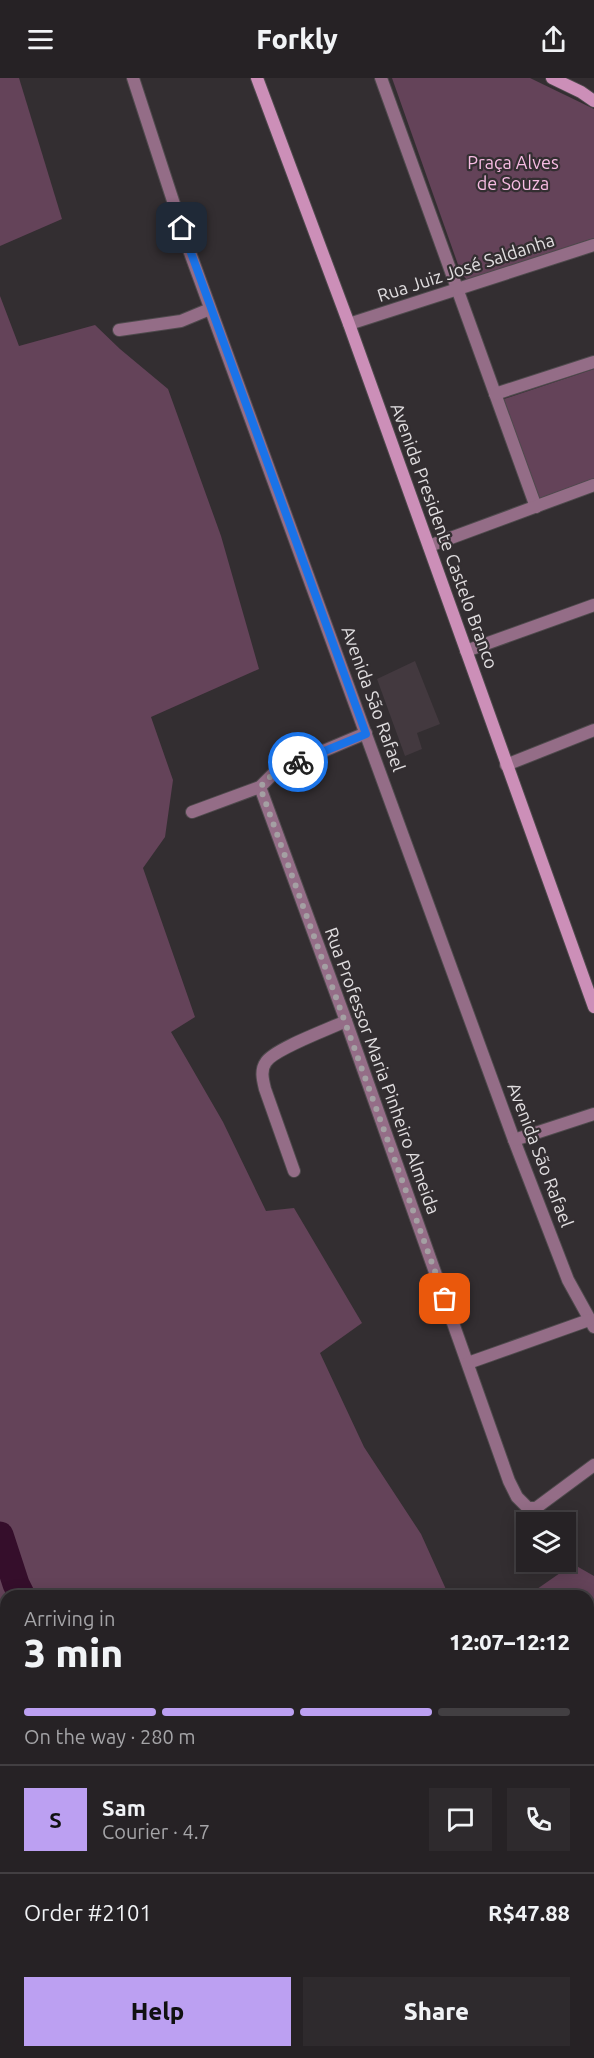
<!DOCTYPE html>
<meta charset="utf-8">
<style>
body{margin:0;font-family:Ubuntu,sans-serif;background:#2e2a2d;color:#f1f3f6;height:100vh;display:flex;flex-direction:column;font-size:22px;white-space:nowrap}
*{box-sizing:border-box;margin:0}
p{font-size:20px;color:#a4a4a7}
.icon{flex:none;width:33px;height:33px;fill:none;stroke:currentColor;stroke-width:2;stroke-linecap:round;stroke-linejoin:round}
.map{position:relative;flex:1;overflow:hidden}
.sheet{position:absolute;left:0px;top:1512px;width:594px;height:468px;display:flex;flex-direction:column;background:#262225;border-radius:18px 18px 0 0;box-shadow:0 3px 15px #0003,0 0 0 2px #423f42}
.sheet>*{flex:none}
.buttons{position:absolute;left:516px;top:1434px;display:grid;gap:12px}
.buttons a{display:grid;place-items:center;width:60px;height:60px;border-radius:0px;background:#262225;box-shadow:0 3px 15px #0003,0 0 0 2px #423f42;font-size:30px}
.pin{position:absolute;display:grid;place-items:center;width:51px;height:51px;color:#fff;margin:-26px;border-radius:12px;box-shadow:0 3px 9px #0006}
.courier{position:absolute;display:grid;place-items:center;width:60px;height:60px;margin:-30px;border:4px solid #1a73e8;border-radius:50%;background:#fff;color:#222;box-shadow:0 2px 8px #0007}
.overview em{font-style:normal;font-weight:800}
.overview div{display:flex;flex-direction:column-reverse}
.overview{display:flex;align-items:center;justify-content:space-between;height:102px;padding:0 24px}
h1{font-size:39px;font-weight:800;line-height:45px}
.bar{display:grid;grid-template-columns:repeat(4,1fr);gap:9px 6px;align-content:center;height:72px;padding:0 24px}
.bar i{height:8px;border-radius:4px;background:#423f42}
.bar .on{background:#bca0f2}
.bar p{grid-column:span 4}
.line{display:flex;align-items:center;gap:15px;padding:0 24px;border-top:2px solid #423f42}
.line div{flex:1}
.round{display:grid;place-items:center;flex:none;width:63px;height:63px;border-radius:0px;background:#2e2a2d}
.primary-button{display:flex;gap:12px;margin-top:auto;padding:12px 24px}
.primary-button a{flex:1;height:69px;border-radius:0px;background:#bca0f2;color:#111;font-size:24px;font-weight:800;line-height:69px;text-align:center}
.primary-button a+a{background:#2e2a2d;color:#f1f3f6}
header{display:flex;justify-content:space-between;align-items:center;height:78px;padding:0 24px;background:#262225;font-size:27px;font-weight:800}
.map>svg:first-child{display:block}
.built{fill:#43393f}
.green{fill:#644359}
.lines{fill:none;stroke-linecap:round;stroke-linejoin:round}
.stream{stroke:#350e2b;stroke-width:4.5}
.river{stroke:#350e2b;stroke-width:27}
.minor-casing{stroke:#4f4a4d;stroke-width:14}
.secondary-casing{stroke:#4f4a4d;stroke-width:14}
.trunk-casing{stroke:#4f4a4d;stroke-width:18}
.minor{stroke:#946d87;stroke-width:12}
.secondary{stroke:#cc8fb8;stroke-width:12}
.trunk{stroke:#fac0e6;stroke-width:16}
.done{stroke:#a4a0a3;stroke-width:6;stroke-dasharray:0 10.8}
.route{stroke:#1a73e8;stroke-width:8}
.labels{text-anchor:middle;stroke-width:4.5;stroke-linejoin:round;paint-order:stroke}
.park-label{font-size:18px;fill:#f7bce3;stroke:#332e31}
.street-label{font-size:18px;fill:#e1dee0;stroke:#332e31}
</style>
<header><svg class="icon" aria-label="menu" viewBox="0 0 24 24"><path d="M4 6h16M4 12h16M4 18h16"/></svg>Forkly<svg class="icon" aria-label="share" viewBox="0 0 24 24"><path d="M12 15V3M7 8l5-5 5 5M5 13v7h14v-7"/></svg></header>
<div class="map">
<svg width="594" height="1980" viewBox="0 0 594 1980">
<rect width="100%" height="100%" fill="#332e31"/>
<!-- built -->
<path class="built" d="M415 583 440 646 417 655 422 671 405 678 377 601Z"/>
<!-- green -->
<g class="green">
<path d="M0 0H19L62 141 0 168Z"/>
<path d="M392 0H530L594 31V160L467 202 461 195Z"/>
<path d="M0 218 19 268 95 247 120 271 168 311 221 458 259 591 151 639 173 702 165 759 143 790 195 939 171 954 223 1044 266 1133 294 1130 362 1245 320 1275 364 1369 421 1456 449 1518H6V1620L0 1611Z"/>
<path d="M594 291V407L539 424 504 321Z"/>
<path d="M573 1486 594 1498V1747L588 1753V1518H527Z"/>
<path d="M6 1860V1974H588V1963L594 1969V1980H0V1863Z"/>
</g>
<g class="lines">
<!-- stream -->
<path class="stream" d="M588 1843 594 1846"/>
<!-- river -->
<g class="river">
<path d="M0 1457 16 1506 22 1518"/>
<path d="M220 1974 223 1980"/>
</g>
<!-- minor casing -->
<g class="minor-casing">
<g id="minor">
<path d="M133 0 189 172 514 1062 568 1202 594 1249"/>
<path d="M381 0 536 429"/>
<path d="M349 246 594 167"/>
<path d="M119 252 181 243 210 231"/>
<path d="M495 316 594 284"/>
<path d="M429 468 594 407"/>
<path d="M466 573 594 527"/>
<path d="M506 687 594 652"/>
<path d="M260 709 346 943 509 1403 517 1419 528 1430H536L594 1387"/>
<path d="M192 734 260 709 276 693 366 655"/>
<path d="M514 1062 594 1036"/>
<path d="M294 1093 265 1011C263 1003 260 992 266 984 274 971 329 951 346 943"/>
<path d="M468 1285 589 1242"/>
</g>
</g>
<!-- secondary casing -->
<g class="secondary-casing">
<g id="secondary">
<path d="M257 0 349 246 594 929"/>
<path d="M552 0 581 14 594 23"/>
</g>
</g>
<!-- trunk casing -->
<g class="trunk-casing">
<g id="trunk">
<path d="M0 1774 6 1775"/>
<path d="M0 1792 6 1791"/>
<path d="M0 1813 6 1812"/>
<path d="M0 1836 6 1833"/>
<path d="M588 1892 594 1896"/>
<path d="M588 1919 594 1923"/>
</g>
</g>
<!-- minor -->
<use href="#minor" class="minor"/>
<!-- secondary -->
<use href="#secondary" class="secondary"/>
<!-- trunk -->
<use href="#trunk" class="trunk"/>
</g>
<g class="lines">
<!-- done -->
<path class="done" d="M298 684 276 693 260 709 445 1221"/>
<!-- route -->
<path class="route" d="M182 150 366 656 298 684"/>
</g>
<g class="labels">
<!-- park labels -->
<g class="park-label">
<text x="513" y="91">Praça Alves<tspan x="513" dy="21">de Souza</tspan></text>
</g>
<!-- street labels -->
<g class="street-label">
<text transform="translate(466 190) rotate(-18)" y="6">Rua Juiz José Saldanha</text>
<text transform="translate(444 458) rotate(70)" y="6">Avenida Presidente Castelo Branco</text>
<text transform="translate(373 621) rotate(70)" y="6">Avenida São Rafael</text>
<text transform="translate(382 993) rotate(70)" y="6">Rua Professor Maria Pinheiro Almeida</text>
<text transform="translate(540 1077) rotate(69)" y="6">Avenida São Rafael</text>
</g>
</g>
</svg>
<div class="buttons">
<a><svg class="icon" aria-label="layers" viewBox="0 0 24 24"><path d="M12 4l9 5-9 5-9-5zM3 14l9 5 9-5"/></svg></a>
</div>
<div class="pin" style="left:445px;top:1221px;background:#ea580c"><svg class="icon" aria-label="bag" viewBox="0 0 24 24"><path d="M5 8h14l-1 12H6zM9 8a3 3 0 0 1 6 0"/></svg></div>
<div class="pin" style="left:182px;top:150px;background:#1f2937"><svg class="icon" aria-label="home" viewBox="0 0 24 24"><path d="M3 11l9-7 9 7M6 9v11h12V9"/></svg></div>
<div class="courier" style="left:298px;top:684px"><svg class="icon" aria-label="bike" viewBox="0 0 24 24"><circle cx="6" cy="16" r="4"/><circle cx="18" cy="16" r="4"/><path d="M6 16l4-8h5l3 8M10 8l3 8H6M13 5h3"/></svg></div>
<section class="sheet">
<div class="overview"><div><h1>3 min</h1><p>Arriving in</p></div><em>12:07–12:12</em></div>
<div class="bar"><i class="on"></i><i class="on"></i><i class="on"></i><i></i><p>On the way · 280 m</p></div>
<div class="line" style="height:108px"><b class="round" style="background:#bca0f2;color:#111">S</b><div><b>Sam</b><p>Courier · 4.7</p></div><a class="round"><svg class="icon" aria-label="chat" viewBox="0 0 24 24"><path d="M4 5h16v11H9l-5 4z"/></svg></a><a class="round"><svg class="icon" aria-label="phone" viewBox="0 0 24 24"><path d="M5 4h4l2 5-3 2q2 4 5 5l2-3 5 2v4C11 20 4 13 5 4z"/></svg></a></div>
<div class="line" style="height:78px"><div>Order #2101</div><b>R$47.88</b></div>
<div class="primary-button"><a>Help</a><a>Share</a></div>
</section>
</div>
